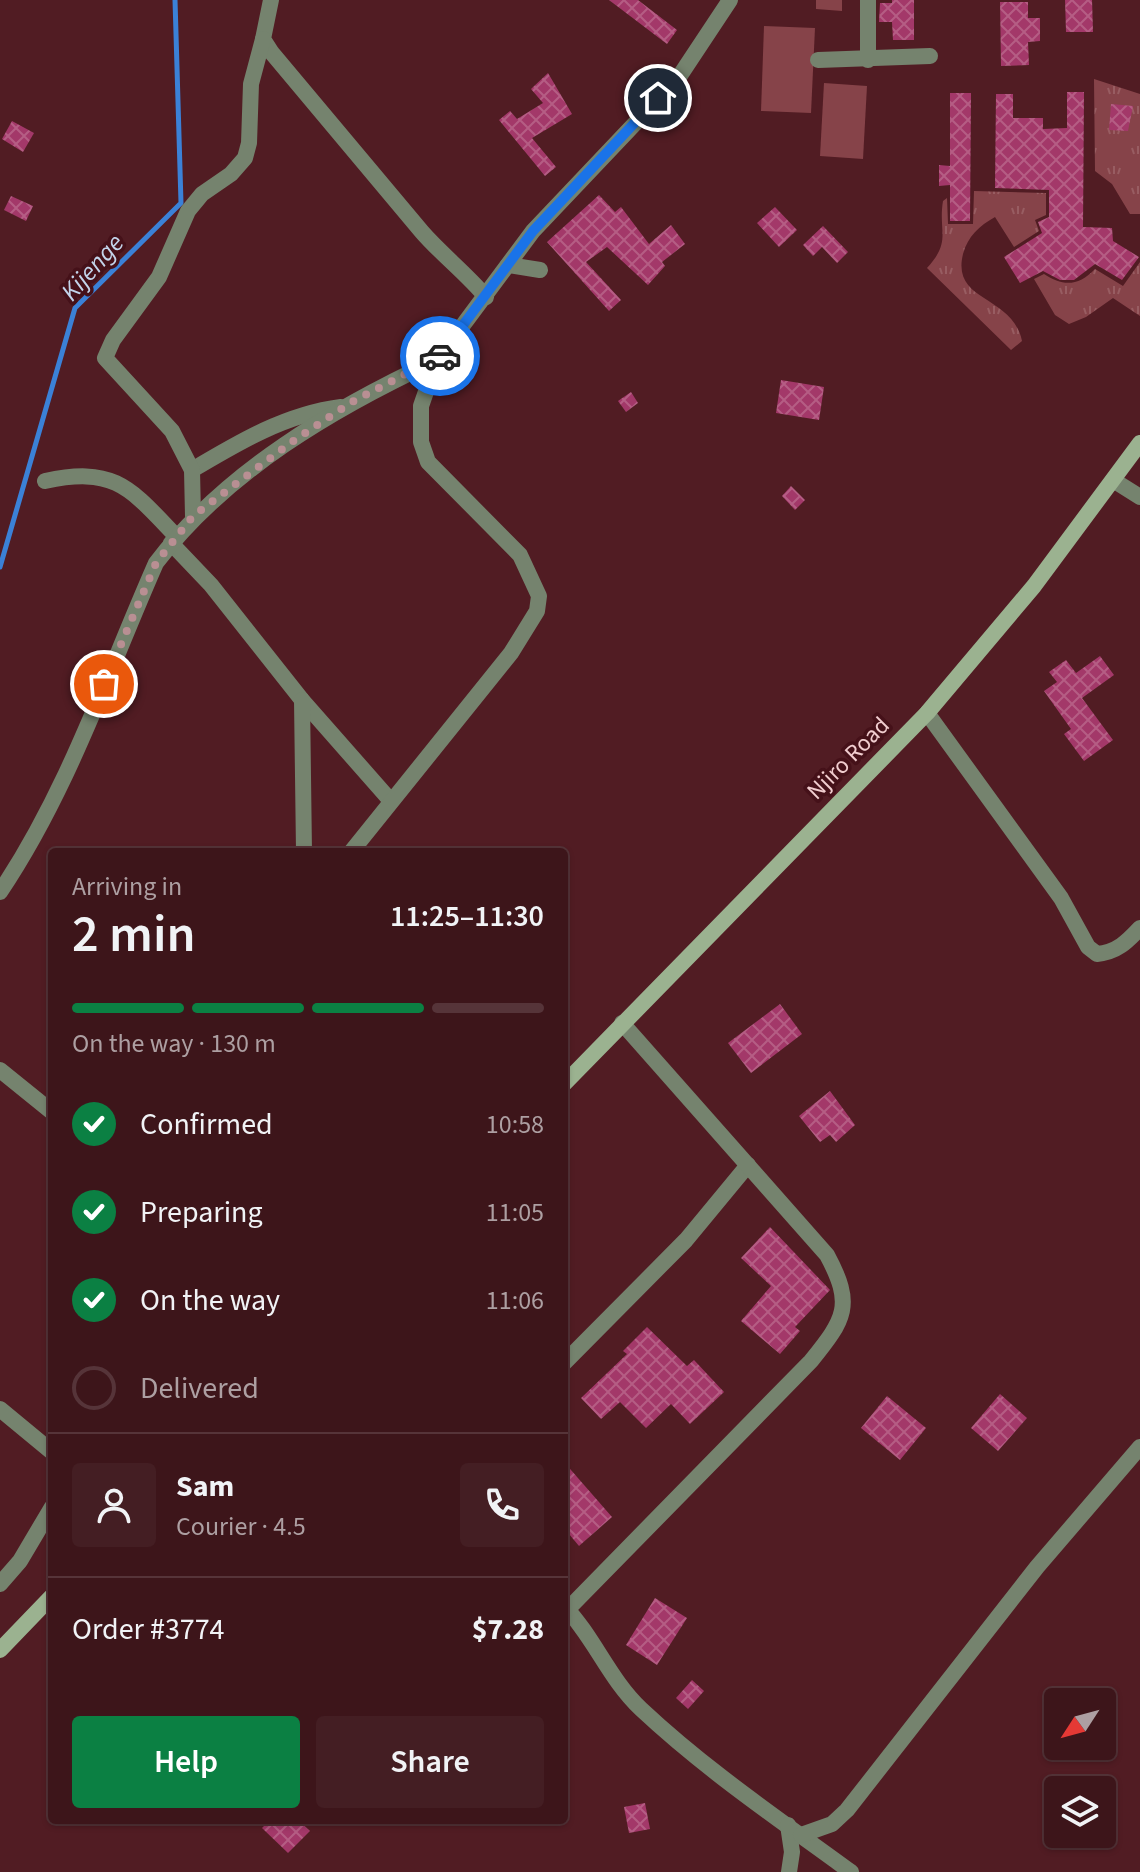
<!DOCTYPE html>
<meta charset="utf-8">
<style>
body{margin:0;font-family:"Source Sans 3",sans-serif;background:#441e23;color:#f1f3f6;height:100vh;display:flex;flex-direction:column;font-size:30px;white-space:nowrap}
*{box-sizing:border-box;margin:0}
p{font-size:26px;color:#ad9fa2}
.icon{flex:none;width:44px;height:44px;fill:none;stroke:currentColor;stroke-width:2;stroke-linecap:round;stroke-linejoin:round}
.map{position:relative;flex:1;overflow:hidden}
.details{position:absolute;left:48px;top:848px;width:520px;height:976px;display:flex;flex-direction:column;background:#3d151a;border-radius:8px;box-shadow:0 2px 6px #0004,0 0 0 2px #563439}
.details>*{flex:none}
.needle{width:52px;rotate:234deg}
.controls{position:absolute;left:1044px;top:1688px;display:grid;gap:16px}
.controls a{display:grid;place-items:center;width:72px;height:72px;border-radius:8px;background:#3d151a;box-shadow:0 2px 6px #0004,0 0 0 2px #563439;font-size:40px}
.pin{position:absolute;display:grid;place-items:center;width:68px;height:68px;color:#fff;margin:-34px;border:4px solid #fff;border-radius:50%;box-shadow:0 2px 8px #0007}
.courier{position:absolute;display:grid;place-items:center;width:80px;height:80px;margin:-40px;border:6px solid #1a73e8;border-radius:50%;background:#fff;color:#222;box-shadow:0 2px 10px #0007}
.overview em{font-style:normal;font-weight:600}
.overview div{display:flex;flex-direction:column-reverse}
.overview{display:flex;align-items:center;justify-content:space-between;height:136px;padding:0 24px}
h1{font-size:52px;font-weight:600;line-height:60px}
.bar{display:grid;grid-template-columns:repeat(4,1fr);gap:12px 8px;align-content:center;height:96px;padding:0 24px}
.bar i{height:10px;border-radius:6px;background:#563439}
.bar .current{background:#0b8043}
.bar p{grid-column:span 4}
.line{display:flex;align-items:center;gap:20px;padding:0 24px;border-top:2px solid #563439}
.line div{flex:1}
.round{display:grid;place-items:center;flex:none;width:84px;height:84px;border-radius:8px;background:#441e23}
ol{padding:0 24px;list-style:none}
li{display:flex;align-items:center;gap:24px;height:88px}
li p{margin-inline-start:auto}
li .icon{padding:8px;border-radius:50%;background:#0b8043;color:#fff;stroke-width:4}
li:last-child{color:#ad9fa2}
li i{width:44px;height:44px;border:4px solid #563439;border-radius:50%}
.button{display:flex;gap:16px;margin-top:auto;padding:16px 24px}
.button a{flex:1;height:92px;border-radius:8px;background:#0b8043;color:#fff;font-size:32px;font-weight:600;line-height:92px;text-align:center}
.button a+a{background:#441e23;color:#f1f3f6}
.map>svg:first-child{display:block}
.grass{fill:url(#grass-tufts)}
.pitch{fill:#864349}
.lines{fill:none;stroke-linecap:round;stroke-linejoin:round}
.stream{stroke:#3b81d7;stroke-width:5}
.building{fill:url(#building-cross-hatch)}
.street{stroke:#75836e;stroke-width:16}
.secondary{stroke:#9bb290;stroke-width:16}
.done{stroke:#b98f93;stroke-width:8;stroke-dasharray:0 14.4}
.route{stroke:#1a73e8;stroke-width:10}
.labels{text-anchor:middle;stroke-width:7;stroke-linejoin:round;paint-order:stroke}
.street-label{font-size:24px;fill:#f1cdcf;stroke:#451119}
.water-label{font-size:26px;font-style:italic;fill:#c3d4ea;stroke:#451119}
</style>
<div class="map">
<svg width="1140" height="1872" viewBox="0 0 1140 1872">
<defs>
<pattern id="grass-tufts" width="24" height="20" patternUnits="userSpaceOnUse" patternTransform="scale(2)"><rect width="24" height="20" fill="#864349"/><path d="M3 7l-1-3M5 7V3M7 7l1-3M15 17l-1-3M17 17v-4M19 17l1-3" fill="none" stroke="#985d62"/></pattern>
<pattern id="building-cross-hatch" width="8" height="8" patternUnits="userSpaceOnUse" patternTransform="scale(2)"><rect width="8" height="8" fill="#a33869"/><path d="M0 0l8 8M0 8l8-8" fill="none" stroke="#b55d84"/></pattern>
</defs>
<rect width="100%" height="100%" fill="#511c23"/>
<!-- grass -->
<g class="grass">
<path d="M1094 79 1140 94V214H1130L1112 184 1095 171Z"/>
<path d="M974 191 1046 193V215L1035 220 1039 231 1014 247 995 217C979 226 968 236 963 254 951 303 1012 294 1022 341L1011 350 927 268C952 241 938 232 943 201L947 198 948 224H973Z"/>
<path d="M1140 262V316L1113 298 1086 317 1069 324 1055 315 1034 279 1044 274C1063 287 1079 286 1095 269L1123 286Z"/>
</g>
<!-- pitch -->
<g class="pitch">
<path d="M816 0H842V11L816 9Z"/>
<path d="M764 26 815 28 811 113 761 111Z"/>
<path d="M824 83 867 86 863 159 820 156Z"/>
</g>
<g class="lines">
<!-- stream -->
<path class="stream" d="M0 567 75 308 181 203 175 0"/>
</g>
<!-- building -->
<g class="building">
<path d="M609 0H638L677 30 667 44Z"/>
<path d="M892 0H914V40H893L892 22H879L880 3H892Z"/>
<path d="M1065 0H1092L1093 32H1066Z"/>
<path d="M1000 2H1028V18H1040V41L1028 42 1029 65 1001 66Z"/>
<path d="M548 73 572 114 532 138 556 167 545 176 499 120 510 111 517 119 543 103 531 89Z"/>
<path d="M1067 92H1084L1083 227 1112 228 1113 241 1139 257 1122 280 1095 264 1074 280H1060L1043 271 1020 283 1004 257 1042 233 1038 222 1049 217V190L995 188 996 94H1013V118H1043V129L1067 128Z"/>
<path d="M950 93H971L970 221H950V185L939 186V165L950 166Z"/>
<path d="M1111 104 1133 106 1128 131 1109 130Z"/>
<path d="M12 121 34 133 23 152 2 139Z"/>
<path d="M599 195 615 212 621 207 649 244 671 225 685 244 662 262 665 266 648 285 607 247 586 262 621 300 609 311 547 242Z"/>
<path d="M11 196 33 206 26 221 4 210Z"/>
<path d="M775 207 797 230 779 247 757 223Z"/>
<path d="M823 226 848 252 837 263 822 247 813 256 803 245Z"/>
<path d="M781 380 824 387 819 420 776 413Z"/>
<path d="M631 392 638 403 626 412 618 401Z"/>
<path d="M791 486 805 500 795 510 782 496Z"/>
<path d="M1100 656 1114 675 1082 698 1113 740 1084 761 1064 734 1071 729 1044 691 1057 682 1049 672 1066 660 1076 673Z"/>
<path d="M780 1004 802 1034 751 1073 728 1043Z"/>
<path d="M830 1091 855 1125 836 1142 830 1135 820 1142 799 1116Z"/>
<path d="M770 1227 830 1290 795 1327 800 1331 780 1354 741 1321 771 1286 741 1258Z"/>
<path d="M647 1327 687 1366 694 1360 724 1392 690 1424 671 1404 646 1428 620 1402 601 1419 581 1398 627 1354 623 1351Z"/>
<path d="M1000 1394 1027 1418 998 1451 971 1428Z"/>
<path d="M887 1396 926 1428 900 1460 861 1428Z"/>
<path d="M564 1462 612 1517 579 1546 564 1528Z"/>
<path d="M655 1598 687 1618 657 1665 626 1645Z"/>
<path d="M692 1680 704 1691 688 1709 676 1698Z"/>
<path d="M645 1803 650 1829 629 1833 624 1807Z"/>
<path d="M270 1820H298L310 1831 288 1853 262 1828Z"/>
</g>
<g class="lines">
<!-- street -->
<g class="street">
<path d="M271 0 263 39 272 53 422 232C442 255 466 273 486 297"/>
<path d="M818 60 930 56"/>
<path d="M868 60V0"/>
<path d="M508 265 540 270"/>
<path d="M192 470C239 442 286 414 341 407"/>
<path d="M1113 480 1140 497"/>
<path d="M45 481C115 466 130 488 176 536"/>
<path d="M193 516 192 470 172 431 105 358 113 340 159 277 188 211 202 194 231 174 245 158 249 143 251 84 263 39"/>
<path d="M171 543 211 585 302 700 390 800"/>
<path d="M302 700 304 852"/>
<path d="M927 713 1061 898 1088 947 1097 954C1117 952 1127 942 1140 928"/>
<path d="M351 852 511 653 537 611 539 596 520 555 428 462 421 442V406L437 360 533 231 679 77 730 0"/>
<path d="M0 892C68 791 107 674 156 563 226 471 334 408 437 360"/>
<path d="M0 1070 52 1112"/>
<path d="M564 1363 686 1240 748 1165"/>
<path d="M0 1409 52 1452"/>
<path d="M0 1584 20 1561 52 1507"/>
<path d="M564 1606C594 1637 609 1679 641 1709 706 1770 780 1820 851 1872"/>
<path d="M568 1609 811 1361C845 1319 854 1305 827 1255L622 1023"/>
<path d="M788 1825 792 1852 789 1872"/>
<path d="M801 1835 832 1824 847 1810 1037 1567 1140 1447"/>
</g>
<!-- secondary -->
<g class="secondary">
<path d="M564 1084 927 713 1034 586 1140 443"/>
<path d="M0 1650 52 1596"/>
</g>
</g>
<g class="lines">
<!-- done -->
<path class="done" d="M104 684 156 563 193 516 296 439 352 402 440 356"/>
<!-- route -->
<path class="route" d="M440 356 533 231 658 98"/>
</g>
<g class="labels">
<!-- street labels -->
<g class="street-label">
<text transform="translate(848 758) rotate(-45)" y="8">Njiro Road</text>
</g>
<!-- water labels -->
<g class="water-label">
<text transform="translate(92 267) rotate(-48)" y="9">Kijenge</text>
</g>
</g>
</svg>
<div class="controls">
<a><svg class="needle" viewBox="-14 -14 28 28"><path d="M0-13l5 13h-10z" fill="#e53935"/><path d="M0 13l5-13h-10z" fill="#ad9fa2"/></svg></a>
<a><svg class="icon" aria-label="layers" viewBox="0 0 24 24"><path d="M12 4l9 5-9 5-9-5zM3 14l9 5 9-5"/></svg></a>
</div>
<div class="pin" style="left:104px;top:684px;background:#ea580c"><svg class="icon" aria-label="bag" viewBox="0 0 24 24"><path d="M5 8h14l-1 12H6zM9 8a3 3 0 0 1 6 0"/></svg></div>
<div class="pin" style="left:658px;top:98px;background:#1f2937"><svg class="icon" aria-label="home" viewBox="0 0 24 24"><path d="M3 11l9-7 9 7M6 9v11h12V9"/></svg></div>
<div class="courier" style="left:440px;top:356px"><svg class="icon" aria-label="car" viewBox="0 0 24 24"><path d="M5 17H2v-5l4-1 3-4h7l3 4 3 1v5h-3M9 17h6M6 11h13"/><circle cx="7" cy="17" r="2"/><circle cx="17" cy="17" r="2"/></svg></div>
<section class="details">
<div class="overview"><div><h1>2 min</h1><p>Arriving in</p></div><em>11:25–11:30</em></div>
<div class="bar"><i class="current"></i><i class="current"></i><i class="current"></i><i></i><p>On the way · 130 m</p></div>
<ol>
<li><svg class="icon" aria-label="check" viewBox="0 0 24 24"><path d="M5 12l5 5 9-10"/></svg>Confirmed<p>10:58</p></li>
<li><svg class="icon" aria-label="check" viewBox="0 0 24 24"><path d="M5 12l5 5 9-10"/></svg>Preparing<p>11:05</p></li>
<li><svg class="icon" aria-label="check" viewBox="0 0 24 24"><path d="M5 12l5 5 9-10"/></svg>On the way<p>11:06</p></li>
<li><i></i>Delivered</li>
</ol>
<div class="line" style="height:144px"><a class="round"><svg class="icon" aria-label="person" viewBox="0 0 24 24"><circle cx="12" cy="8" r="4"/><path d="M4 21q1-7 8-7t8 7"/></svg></a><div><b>Sam</b><p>Courier · 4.5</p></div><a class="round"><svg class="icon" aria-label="phone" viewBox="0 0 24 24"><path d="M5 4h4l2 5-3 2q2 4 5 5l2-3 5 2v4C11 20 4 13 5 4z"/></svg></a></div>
<div class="line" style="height:104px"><div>Order #3774</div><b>$7.28</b></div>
<div class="button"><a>Help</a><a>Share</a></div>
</section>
</div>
